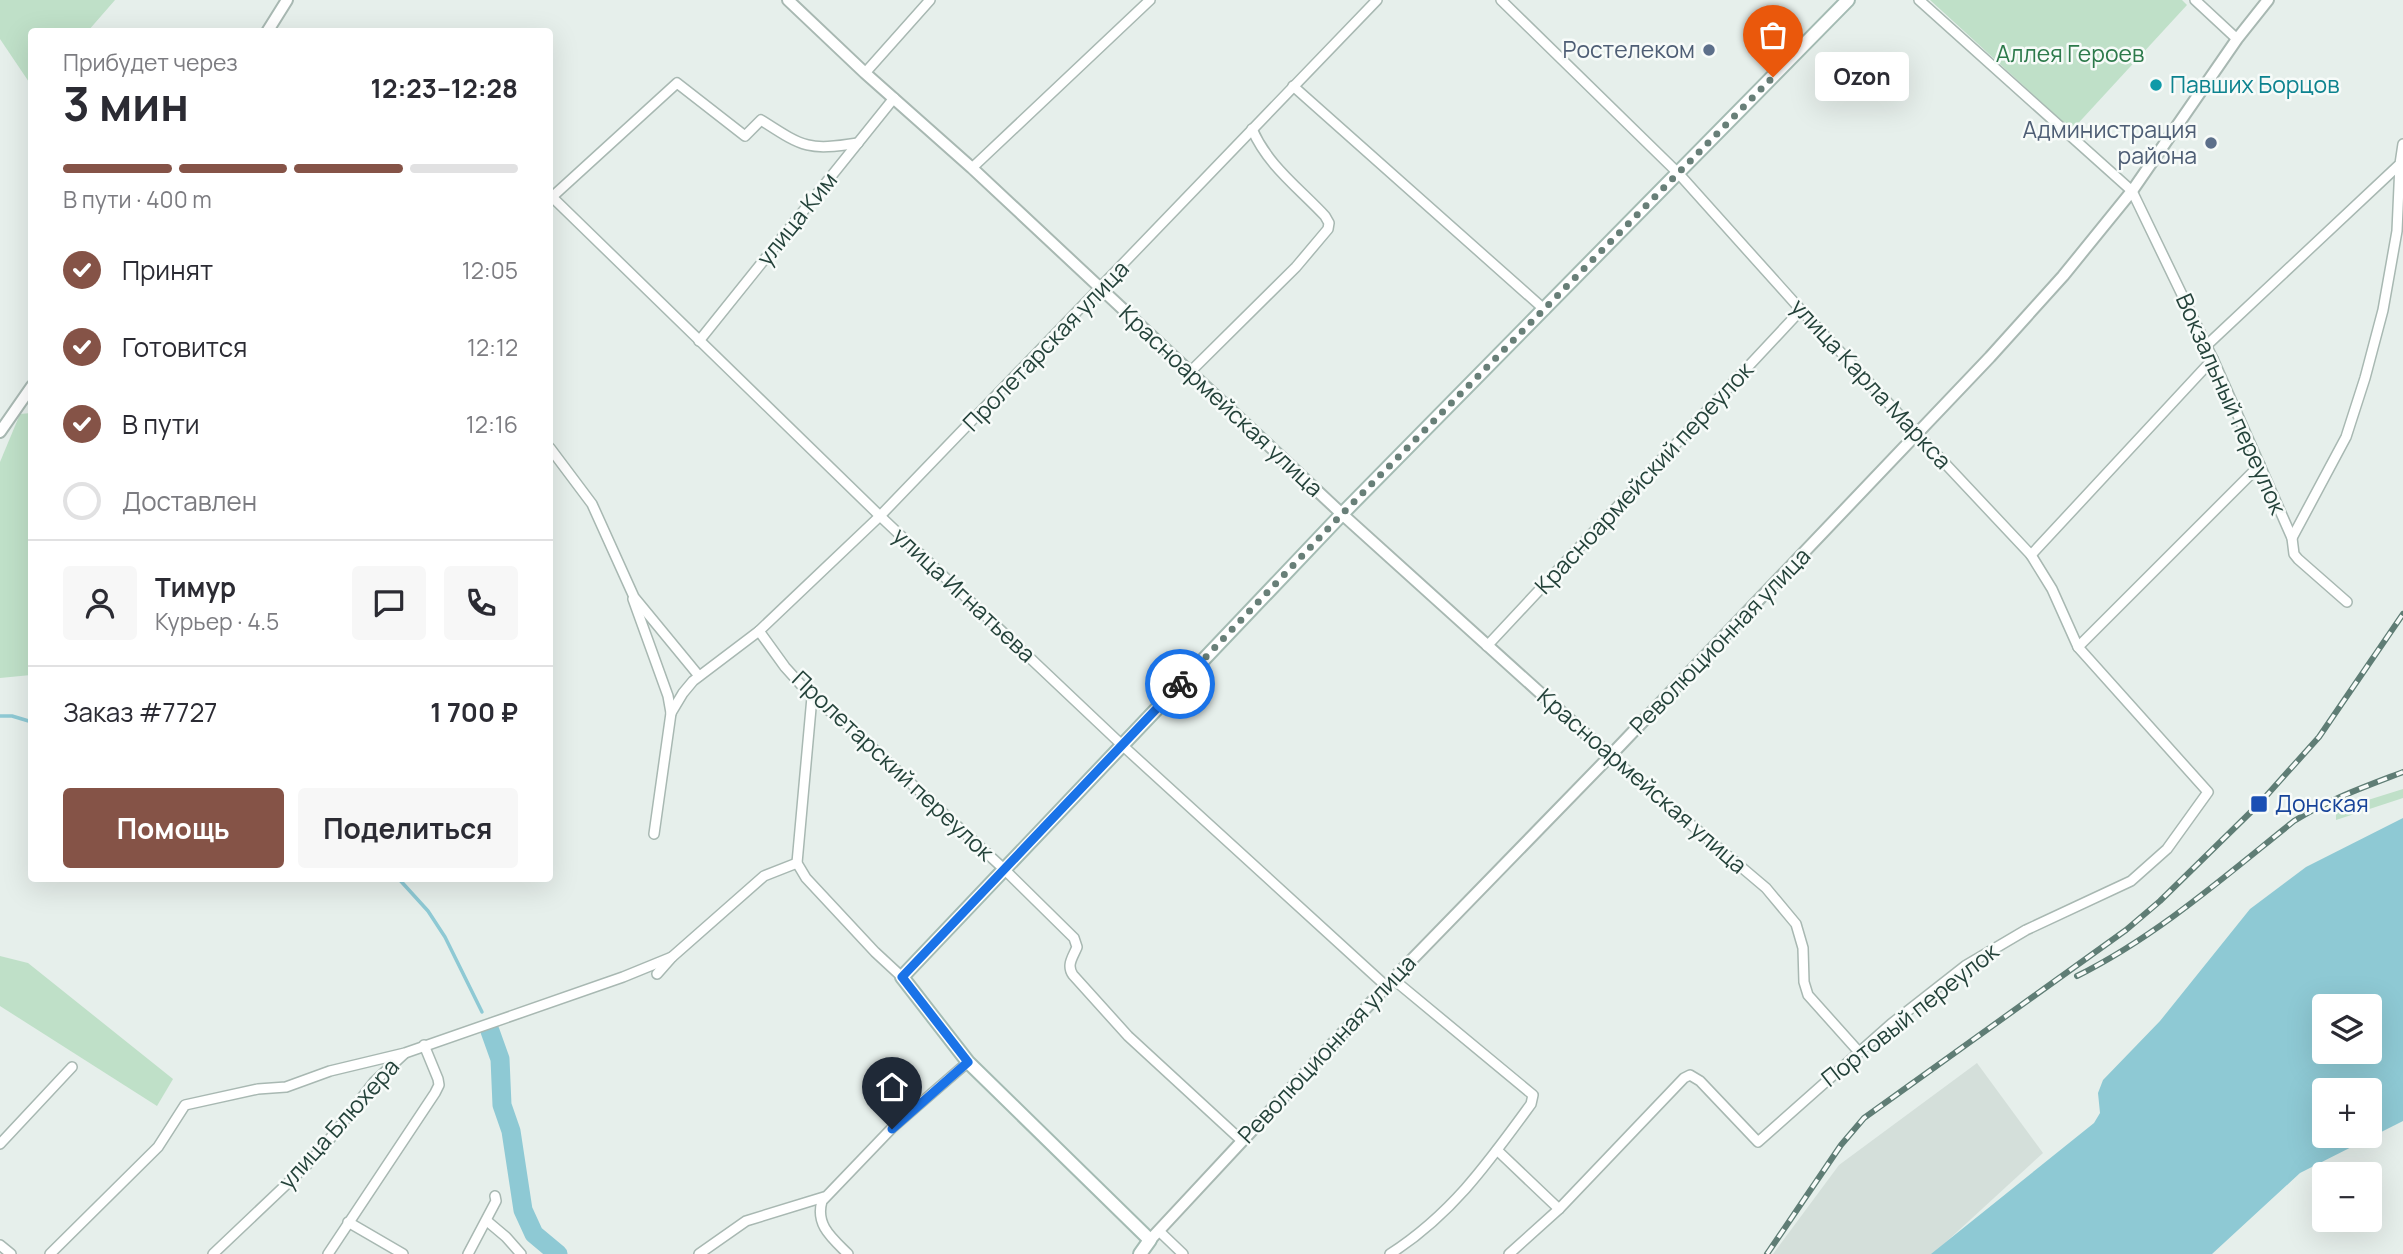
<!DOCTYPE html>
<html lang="ru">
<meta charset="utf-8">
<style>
body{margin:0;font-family:Manrope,sans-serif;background:#f7f7f7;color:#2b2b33;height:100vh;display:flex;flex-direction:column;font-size:26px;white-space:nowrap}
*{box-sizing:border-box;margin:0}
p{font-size:23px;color:#7c7c81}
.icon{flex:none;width:38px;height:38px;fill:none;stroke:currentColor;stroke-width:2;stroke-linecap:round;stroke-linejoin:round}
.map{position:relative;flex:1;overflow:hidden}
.side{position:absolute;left:28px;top:28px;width:525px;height:854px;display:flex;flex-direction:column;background:#fff;border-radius:7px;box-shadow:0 7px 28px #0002}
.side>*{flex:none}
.buttons{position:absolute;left:2312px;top:994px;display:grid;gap:14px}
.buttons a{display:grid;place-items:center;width:70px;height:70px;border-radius:7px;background:#fff;box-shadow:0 7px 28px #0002;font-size:35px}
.pin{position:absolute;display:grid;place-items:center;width:60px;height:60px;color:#fff;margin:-72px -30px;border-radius:50% 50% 50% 0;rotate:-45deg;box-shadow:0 0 7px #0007}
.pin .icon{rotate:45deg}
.courier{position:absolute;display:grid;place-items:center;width:70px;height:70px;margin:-35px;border:5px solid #1a73e8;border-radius:50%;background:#fff;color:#222;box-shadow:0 2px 9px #0007}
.bubble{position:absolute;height:49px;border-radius:7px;background:#fff;box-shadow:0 7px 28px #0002;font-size:23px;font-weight:700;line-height:49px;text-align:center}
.headline em{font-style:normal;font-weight:700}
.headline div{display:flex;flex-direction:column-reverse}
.headline{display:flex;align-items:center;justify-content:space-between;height:119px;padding:0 35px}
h1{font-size:46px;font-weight:700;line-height:52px}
.bar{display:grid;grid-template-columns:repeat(4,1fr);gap:10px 7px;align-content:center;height:84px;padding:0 35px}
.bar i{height:9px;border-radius:5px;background:#e1e1e2}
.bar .on{background:#855347}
.bar p{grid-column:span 4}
.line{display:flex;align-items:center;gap:18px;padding:0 35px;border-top:2px solid #e1e1e2}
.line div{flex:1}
.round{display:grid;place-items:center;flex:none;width:74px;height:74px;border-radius:7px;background:#f7f7f7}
ol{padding:0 35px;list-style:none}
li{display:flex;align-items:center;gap:21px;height:77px}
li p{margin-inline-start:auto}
li .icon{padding:7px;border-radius:50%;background:#855347;color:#fff;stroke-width:4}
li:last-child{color:#7c7c81}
li i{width:38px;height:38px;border:4px solid #e1e1e2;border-radius:50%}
.primary-button{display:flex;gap:14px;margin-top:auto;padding:14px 35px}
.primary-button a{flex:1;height:80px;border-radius:7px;background:#855347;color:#fff;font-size:28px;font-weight:700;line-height:80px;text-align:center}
.primary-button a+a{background:#f7f7f7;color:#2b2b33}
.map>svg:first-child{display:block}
.built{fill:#d4dfda}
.green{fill:#bfe0c8}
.water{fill:#8ec9d4;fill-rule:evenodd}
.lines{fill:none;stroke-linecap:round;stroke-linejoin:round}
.stream{stroke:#8ec9d4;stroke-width:3.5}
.river{stroke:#8ec9d4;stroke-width:19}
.minor-casing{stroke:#a8b8b2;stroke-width:12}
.tertiary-casing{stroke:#a8b8b2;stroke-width:14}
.secondary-casing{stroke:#a4bbb3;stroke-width:16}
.minor{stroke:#fff;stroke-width:9}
.tertiary{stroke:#fff;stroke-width:10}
.secondary{stroke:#fff;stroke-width:12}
.rail-casing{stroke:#5f7d75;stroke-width:6}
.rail{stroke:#f7fbf9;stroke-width:3.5;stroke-dasharray:10;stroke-linecap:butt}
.done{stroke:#687f78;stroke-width:7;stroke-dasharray:0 12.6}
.route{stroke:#1a73e8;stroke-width:9}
.service-dot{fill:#5c6f8a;stroke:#f7fbf9;stroke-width:2.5}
.culture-dot{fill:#0f9aa8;stroke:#f7fbf9;stroke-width:2.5}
.transit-dot{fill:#1a4fb4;stroke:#f7fbf9;stroke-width:2.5}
.labels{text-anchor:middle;stroke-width:5;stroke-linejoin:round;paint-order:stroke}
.service-label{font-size:23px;fill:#4e5e75;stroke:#f7fbf9;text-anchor:end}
.park-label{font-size:23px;fill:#2d7a4b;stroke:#f7fbf9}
.culture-label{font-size:23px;fill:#0d838f;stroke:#f7fbf9;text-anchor:start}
.street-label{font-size:23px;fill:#24423a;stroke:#f7fbf9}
.transit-label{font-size:23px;fill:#164399;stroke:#f7fbf9;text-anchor:start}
</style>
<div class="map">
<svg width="2403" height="1254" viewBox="0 0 2403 1254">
<rect width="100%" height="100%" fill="#e6efeb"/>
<!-- built -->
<path class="built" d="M1977 1063 2043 1153 1933 1254H1773L1839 1165Z"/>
<!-- green -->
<g class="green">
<path d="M0 0H115L88 31 32 32 31 85 0 39Z"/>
<path d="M1930 0H2182L2187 5 2072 130Z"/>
<path d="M31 413V675L0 678V462L20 414Z"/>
<path d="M2403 789V798L2336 820V810Z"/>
<path d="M0 956 28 963 173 1079 157 1106 0 1006Z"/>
</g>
<!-- water -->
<path class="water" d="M2403 818V1121L2300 1173 2212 1254H1931L2094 1123 2100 1113 2098 1093 2103 1080 2160 1021 2250 909 2306 867ZM2324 1006H2370V1052H2324ZM2324 1090H2370V1136H2324Z"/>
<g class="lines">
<!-- stream -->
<g class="stream">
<path d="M0 716H12L32 722"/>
<path d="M398 878 428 911 445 937 482 1012"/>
</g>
<!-- river -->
<path class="river" d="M490 1031 500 1059 502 1105 511 1131 523 1210 534 1234 558 1254"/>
<!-- minor casing -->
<g class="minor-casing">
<g id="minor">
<path d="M1501 0 1679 174 1801 310 2031 555 2052 589 2078 647 2208 792 2167 849 2131 881 2026 930 1965 966 1891 1024 1758 1142 1700 1081 1690 1075 1684 1078 1559 1209 1509 1254"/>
<path d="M1919 0 2132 191 2213 359 2292 538 2294 554 2298 559 2347 602"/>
<path d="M2195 0 2237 39"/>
<path d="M865 73 930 0"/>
<path d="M1293 86 1545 310"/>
<path d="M972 168 1150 0"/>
<path d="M550 195 880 516 1122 745 1386 986"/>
<path d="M552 197 677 83 745 136 761 120C803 147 807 151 858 143"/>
<path d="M699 341 894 98"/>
<path d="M2207 345 2400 164 2403 144"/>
<path d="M1190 372 1296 267 1328 229 1329 223 1325 216C1299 188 1268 166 1252 129"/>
<path d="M550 448 592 504 634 597 699 676"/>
<path d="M2292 538 2346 437 2365 378 2383 310 2397 231 2400 164"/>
<path d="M2031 555 2213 359"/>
<path d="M633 599 668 696 671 713 654 834"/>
<path d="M759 631 785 667 812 697 851 728 1005 870 1074 938 1077 947C1073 957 1066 965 1073 975L1128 1036 1241 1140"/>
<path d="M1487 646 1801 310"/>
<path d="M2078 647 2260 465"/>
<path d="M812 697 797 863 806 878 875 952 902 977"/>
<path d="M671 713 683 693 693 681 759 631 880 516 1377 0"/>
<path d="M1610 756 1766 888 1796 924 1803 948 1804 982 1808 995 1859 1052"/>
<path d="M657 974 672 957 764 876 797 863"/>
<path d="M0 1144 72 1067"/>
<path d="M1497 1150 1559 1209"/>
<path d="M487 1221 506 1237 521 1254"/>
<path d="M348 1222 403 1254"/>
<path d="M1159 1231 1183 1254"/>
<path d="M0 1245 11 1254"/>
<path d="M50 1254 158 1147 185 1105 258 1089 286 1087 330 1071 405 1053 623 977 672 957"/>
<path d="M213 1254 309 1163 334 1134 374 1082 404 1054"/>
<path d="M328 1254 435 1093 439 1085 438 1079 424 1045"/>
<path d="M468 1254 496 1201 495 1196"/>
<path d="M699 1254 746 1221 824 1197"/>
<path d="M848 1254C832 1238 815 1225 822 1201L892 1128 968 1062"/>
<path d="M1390 1254C1452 1214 1488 1163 1531 1104L1533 1095 1393 979"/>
</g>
</g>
<!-- tertiary casing -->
<g class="tertiary-casing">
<g id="tertiary">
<path d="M788 0 865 73 972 168 1342 514 1610 756"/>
<path d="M267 32 287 0"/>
<path d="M0 432 32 386"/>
<path d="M1150 1240 1393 979 1610 756 1990 357 2063 276 2132 191 2237 39 2268 0"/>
</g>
</g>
<!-- secondary casing -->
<g class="secondary-casing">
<path id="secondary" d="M1140 1254 1150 1240 968 1062 902 977 1342 514 1848 0"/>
</g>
<!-- minor -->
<use href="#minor" class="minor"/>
<!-- tertiary -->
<use href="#tertiary" class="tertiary"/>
<!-- secondary -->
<use href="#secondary" class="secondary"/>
<!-- rail casing -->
<g class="rail-casing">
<g id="rail">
<path d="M2077 976C2157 936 2224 877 2294 821 2330 799 2364 787 2403 772"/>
<path d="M1767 1254 1841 1145 1864 1118 2126 930 2160 901 2259 804 2319 737 2403 614"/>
</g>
</g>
<!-- rail -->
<use href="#rail" class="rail"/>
</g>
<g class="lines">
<!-- done -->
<path class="done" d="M1180 684 1342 514 1773 77"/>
<!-- route -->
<path class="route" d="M892 1129 968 1062 902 977 1180 684"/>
</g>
<!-- markers -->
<g class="service-dot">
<circle cx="1709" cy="50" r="7"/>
<circle cx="2211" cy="143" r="7"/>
</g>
<circle class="culture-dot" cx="2156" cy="85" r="7"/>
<rect class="transit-dot" x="2250" y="795" width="18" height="18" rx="3.5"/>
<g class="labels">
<!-- service labels -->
<g class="service-label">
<text x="1695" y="58">Ростелеком</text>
<text x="2197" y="138">Администрация<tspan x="2197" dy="26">района</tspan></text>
</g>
<!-- park labels -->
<g class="park-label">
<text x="2070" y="62">Аллея Героев</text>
</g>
<!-- culture labels -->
<g class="culture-label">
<text x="2170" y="93">Павших Борцов</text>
</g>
<!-- street labels -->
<g class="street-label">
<text transform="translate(797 219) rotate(-51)" y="8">улица Ким</text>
<text transform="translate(1046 346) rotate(-46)" y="8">Пролетарская улица</text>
<text transform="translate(1871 384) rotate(47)" y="8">улица Карла Маркса</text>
<text transform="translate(1221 401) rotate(43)" y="8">Красноармейская улица</text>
<text transform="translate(2231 404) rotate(66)" y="8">Вокзальный переулок</text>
<text transform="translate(1644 478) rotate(-47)" y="8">Красноармейский переулок</text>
<text transform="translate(964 595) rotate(43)" y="8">улица Игнатьева</text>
<text transform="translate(1720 641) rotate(-46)" y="8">Революционная улица</text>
<text transform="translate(893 766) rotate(43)" y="8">Пролетарский переулок</text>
<text transform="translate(1642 781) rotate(41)" y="8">Красноармейская улица</text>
<text transform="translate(1910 1015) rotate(-38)" y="8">Портовый переулок</text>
<text transform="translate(1327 1049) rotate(-47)" y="8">Революционная улица</text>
<text transform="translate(339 1124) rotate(-48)" y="8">улица Блюхера</text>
</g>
<!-- transit labels -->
<g class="transit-label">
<text x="2275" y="812">Донская</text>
</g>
</g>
</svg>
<div class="buttons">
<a><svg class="icon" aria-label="layers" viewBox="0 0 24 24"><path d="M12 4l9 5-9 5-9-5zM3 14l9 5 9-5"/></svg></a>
<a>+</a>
<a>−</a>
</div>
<div class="pin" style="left:1773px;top:77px;background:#ea580c"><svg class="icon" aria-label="bag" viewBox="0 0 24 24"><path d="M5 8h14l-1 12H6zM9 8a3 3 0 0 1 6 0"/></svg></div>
<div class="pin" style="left:892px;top:1129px;background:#1f2937"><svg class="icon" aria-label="home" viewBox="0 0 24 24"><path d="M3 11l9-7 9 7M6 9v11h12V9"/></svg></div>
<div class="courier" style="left:1180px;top:684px"><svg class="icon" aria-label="bike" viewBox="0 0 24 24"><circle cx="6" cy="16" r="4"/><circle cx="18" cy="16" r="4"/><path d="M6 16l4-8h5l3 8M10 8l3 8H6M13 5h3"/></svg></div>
<div class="bubble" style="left:1815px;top:52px;width:94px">Ozon</div>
<section class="side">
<div class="headline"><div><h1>3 мин</h1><p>Прибудет через</p></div><em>12:23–12:28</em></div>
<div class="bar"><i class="on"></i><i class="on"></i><i class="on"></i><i></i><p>В пути · 400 m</p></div>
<ol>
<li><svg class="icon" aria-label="check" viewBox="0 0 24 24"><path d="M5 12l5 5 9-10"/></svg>Принят<p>12:05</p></li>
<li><svg class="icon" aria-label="check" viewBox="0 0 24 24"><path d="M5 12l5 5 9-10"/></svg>Готовится<p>12:12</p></li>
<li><svg class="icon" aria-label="check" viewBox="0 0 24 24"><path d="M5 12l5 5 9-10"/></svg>В пути<p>12:16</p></li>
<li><i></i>Доставлен</li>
</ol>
<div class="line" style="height:126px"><a class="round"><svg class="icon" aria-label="person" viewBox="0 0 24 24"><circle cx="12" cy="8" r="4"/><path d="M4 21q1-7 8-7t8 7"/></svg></a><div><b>Тимур</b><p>Курьер · 4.5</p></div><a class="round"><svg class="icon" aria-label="chat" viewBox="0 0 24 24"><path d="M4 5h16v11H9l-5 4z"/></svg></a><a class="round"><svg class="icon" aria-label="phone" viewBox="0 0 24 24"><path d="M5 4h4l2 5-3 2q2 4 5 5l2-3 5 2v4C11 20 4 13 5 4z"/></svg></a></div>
<div class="line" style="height:91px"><div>Заказ #7727</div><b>1 700 ₽</b></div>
<div class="primary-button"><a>Помощь</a><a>Поделиться</a></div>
</section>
</div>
